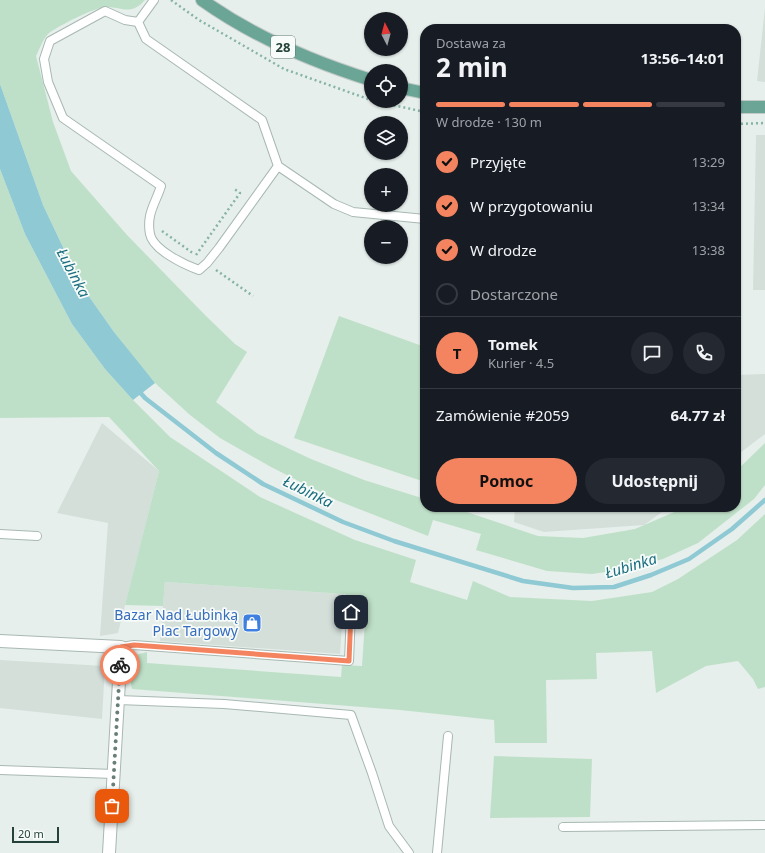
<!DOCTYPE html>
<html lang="pl">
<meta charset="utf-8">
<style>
body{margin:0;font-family:"Noto Sans",sans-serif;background:#242831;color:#f1f3f6;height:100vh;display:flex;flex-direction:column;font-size:15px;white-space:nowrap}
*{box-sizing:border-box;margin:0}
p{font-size:13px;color:#9ea1a6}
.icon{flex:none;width:22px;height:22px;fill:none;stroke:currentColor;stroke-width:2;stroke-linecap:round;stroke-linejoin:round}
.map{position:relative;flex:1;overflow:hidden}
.panel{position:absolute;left:420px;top:24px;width:321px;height:488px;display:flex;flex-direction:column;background:#171b24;border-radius:16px;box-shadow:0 1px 3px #0004}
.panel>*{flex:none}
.needle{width:26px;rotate:354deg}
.controls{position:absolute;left:364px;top:12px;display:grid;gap:8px}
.controls a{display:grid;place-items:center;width:44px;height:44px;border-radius:50%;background:#171b24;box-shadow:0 1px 3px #0004;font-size:20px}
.scale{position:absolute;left:12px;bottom:10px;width:47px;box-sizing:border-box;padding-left:4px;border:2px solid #24423a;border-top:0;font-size:11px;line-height:14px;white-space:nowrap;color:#24423a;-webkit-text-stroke:3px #f7fbf9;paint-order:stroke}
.pin{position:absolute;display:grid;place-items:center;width:34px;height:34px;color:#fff;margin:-17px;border-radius:8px;box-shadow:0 2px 6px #0006}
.courier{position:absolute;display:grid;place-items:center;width:40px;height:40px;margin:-20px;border:3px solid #f4845f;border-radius:50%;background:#fff;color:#222;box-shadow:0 1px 5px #0007}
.overview em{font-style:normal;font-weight:700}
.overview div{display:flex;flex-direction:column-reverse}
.overview{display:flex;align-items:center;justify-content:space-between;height:68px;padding:0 16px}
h1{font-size:26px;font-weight:700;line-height:30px}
.bar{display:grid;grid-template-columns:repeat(4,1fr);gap:6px 4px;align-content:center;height:48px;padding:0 16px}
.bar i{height:5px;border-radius:3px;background:#363941}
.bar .active{background:#f4845f}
.bar p{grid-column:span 4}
.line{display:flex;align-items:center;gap:10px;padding:0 16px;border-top:1px solid #363941}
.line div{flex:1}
.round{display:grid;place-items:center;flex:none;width:42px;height:42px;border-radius:21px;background:#242831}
ol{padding:0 16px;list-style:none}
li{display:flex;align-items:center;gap:12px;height:44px}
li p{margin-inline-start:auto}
li .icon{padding:4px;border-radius:50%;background:#f4845f;color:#111;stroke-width:4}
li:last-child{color:#9ea1a6}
li i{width:22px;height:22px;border:2px solid #363941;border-radius:50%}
.button{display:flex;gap:8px;margin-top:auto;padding:8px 16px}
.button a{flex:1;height:46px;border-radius:24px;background:#f4845f;color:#111;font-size:16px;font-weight:700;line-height:46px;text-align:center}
.button a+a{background:#242831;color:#f1f3f6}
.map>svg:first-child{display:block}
.built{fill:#d4dfda}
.green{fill:#bfe0c8}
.water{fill:#8ec9d4}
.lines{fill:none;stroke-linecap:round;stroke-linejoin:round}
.stream{stroke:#8ec9d4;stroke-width:4.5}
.service-casing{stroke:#a8b8b2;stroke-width:10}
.minor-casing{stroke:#a8b8b2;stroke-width:14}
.primary-casing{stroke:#c2cac8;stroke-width:14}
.path{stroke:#86b3a5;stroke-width:2.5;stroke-dasharray:2 3;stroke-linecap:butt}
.service{stroke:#fff;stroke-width:8}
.minor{stroke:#fff;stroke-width:12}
.primary{stroke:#6aa596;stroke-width:12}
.done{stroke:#687f78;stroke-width:4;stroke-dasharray:0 7.2}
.route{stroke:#f4845f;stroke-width:5}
.labels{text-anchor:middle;stroke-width:3.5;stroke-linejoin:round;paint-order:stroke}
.shield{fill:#f7fbf9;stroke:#637a73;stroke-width:1}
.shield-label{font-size:13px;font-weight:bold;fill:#24423a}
.shop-label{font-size:14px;fill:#366cbe;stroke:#f7fbf9;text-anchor:end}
.water-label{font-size:15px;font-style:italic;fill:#1c6f80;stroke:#f7fbf9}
</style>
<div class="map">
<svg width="765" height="853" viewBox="0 0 765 853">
<rect width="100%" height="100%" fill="#e6efeb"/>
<!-- built -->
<g class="built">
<path d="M765 8V82L757 81Z"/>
<path d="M756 135H765V290H753Z"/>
<path d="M765 374V434L736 456V375Z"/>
<path d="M102 423 159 471 118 633 100 636 108 523 57 513Z"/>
<path d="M515 507H669L644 525 544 532 514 522Z"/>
<path d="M165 582 344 594 340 654 160 641Z"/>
<path d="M0 660 105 666 102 719 0 708Z"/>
</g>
<!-- green -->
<g class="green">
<path d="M0 0H145C131 16 123 7 106 7 95 7 56 27 48 34 43 39 39 50 36 56L53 122 71 171 127 235 206 316 235 344 247 352 216 402 258 434 311 459 364 480 425 499V507H452L538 536 583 538 635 529 686 507H736V471L765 443V485L754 499 698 543 663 559 631 568 592 574 547 571 476 550 481 534 433 520 428 536 336 500 271 467 220 438 190 415 155 383 139 364 114 332 90 298 69 260 43 205 0 84Z"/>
<path d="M0 169 25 234 72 324 105 369 133 400 170 437 260 497 355 540 416 560 410 582 467 600 473 581 510 597 592 601 652 592 678 579 737 540 765 514V687L758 689 753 679 738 661 706 666 656 693 652 651 596 653 597 679 546 680 547 743H495L494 720 400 710 132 689C129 674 128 668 136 655L147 652V663L341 677 342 665 362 666 366 606 344 594 165 582 163 606 125 605 159 471 109 417 0 418Z"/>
<path d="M339 316 425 347V482L294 438Z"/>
<path d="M494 756 592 759 590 817 490 818Z"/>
</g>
<!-- water -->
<path class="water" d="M0 84 43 205 69 260 90 298 114 332 155 383 133 400 105 369 72 324 25 234 0 169Z"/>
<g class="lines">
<!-- stream -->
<path class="stream" d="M138 390 145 398 216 453 263 484 343 522 394 541 523 581 573 588 614 587 651 575 689 559 732 529 765 500"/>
<!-- service casing -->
<g class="service-casing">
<g id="service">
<path d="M154 0 138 22 146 39 262 120 278 166 334 204 353 212 425 219"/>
<path d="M138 22 125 20 105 11 50 41 44 59 48 82 63 118 161 186C158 196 152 206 150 216 149 221 149 229 150 234 153 250 185 265 199 270L207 263 219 248 278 166"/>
<path d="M0 534 37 536"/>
<path d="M121 647 134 645 349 661 351 612"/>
<path d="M118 700 224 704 351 715 372 773 389 826 409 853"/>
<path d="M0 770 114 774"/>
<path d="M563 827 765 825"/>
<path d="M437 853 448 736"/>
</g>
</g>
<!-- minor casing -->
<g class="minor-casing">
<path id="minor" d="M0 641 121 647 109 853"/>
</g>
<!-- primary casing -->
<g class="primary-casing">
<g id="primary">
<path d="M202 0C254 37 310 61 371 80"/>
<path d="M401 88 425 93"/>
<path d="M736 107H765"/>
</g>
</g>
<!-- path -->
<g class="path">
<path d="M171 0 199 20 284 69 371 100"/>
<path d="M374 101 425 112"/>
<path d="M736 124 765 123"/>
<path d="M162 231 194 254"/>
<path d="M196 255 240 193 233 188"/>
<path d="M216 270 253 296"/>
</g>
<!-- service -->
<use href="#service" class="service"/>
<!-- minor -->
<use href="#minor" class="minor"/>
<!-- primary -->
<use href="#primary" class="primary"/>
</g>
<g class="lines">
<!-- done -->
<path class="done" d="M112 806 120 665"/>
<!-- route -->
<path class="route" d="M120 665 121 647 134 645 349 661 351 612"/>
</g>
<!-- icons -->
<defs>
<g id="shop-square" transform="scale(1)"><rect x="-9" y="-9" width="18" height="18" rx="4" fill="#3f7fe0" stroke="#f7fbf9"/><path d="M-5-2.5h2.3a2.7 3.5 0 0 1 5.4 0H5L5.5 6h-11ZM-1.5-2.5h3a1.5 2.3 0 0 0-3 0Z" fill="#fff"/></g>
</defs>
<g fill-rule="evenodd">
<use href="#shop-square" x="252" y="623"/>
</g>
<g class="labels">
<!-- shield labels -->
<rect class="shield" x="271" y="36" width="24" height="22" rx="3"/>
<g class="shield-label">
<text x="283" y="52">28</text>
</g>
<!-- shop labels -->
<g class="shop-label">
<text x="238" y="620">Bazar Nad Łubinką<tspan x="238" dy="16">Plac Targowy</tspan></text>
</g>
<!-- water labels -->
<g class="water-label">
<text transform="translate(73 273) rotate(62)" y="5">Łubinka</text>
<text transform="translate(308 492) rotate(26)" y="5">Łubinka</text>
<text transform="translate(631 566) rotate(-17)" y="5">Łubinka</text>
</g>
</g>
</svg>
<div class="controls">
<a><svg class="needle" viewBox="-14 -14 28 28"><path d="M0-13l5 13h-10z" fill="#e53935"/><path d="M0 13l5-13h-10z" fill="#9ea1a6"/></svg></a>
<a><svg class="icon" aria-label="locate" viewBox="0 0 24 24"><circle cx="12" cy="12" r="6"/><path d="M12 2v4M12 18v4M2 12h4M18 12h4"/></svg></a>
<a><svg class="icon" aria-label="layers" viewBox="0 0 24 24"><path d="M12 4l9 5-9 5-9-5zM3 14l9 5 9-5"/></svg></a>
<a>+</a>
<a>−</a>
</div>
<div class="scale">20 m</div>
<div class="pin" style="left:112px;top:806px;background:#ea580c"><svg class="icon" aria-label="bag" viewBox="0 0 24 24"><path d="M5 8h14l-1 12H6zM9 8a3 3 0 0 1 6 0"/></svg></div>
<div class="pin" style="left:351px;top:612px;background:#1f2937"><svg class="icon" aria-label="home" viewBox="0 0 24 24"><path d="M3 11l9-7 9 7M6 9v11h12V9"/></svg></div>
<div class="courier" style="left:120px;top:665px"><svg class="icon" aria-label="bike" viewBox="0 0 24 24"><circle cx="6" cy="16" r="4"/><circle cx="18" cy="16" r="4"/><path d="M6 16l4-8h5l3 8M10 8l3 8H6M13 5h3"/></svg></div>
<section class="panel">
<div class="overview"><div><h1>2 min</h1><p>Dostawa za</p></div><em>13:56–14:01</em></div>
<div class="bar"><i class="active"></i><i class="active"></i><i class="active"></i><i></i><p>W drodze · 130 m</p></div>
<ol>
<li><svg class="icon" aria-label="check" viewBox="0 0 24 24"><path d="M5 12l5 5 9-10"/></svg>Przyjęte<p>13:29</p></li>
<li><svg class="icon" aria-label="check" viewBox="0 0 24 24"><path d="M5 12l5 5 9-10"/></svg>W przygotowaniu<p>13:34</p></li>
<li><svg class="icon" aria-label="check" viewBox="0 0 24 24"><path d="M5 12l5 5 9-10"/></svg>W drodze<p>13:38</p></li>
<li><i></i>Dostarczone</li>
</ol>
<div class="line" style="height:72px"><b class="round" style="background:#f4845f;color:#111">T</b><div><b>Tomek</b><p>Kurier · 4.5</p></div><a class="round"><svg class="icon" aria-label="chat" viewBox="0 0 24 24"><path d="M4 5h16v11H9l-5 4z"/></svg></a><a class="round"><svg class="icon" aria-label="phone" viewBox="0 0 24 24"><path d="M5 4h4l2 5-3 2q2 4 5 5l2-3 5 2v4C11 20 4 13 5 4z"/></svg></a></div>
<div class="line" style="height:52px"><div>Zamówienie #2059</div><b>64.77 zł</b></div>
<div class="button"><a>Pomoc</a><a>Udostępnij</a></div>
</section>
</div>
